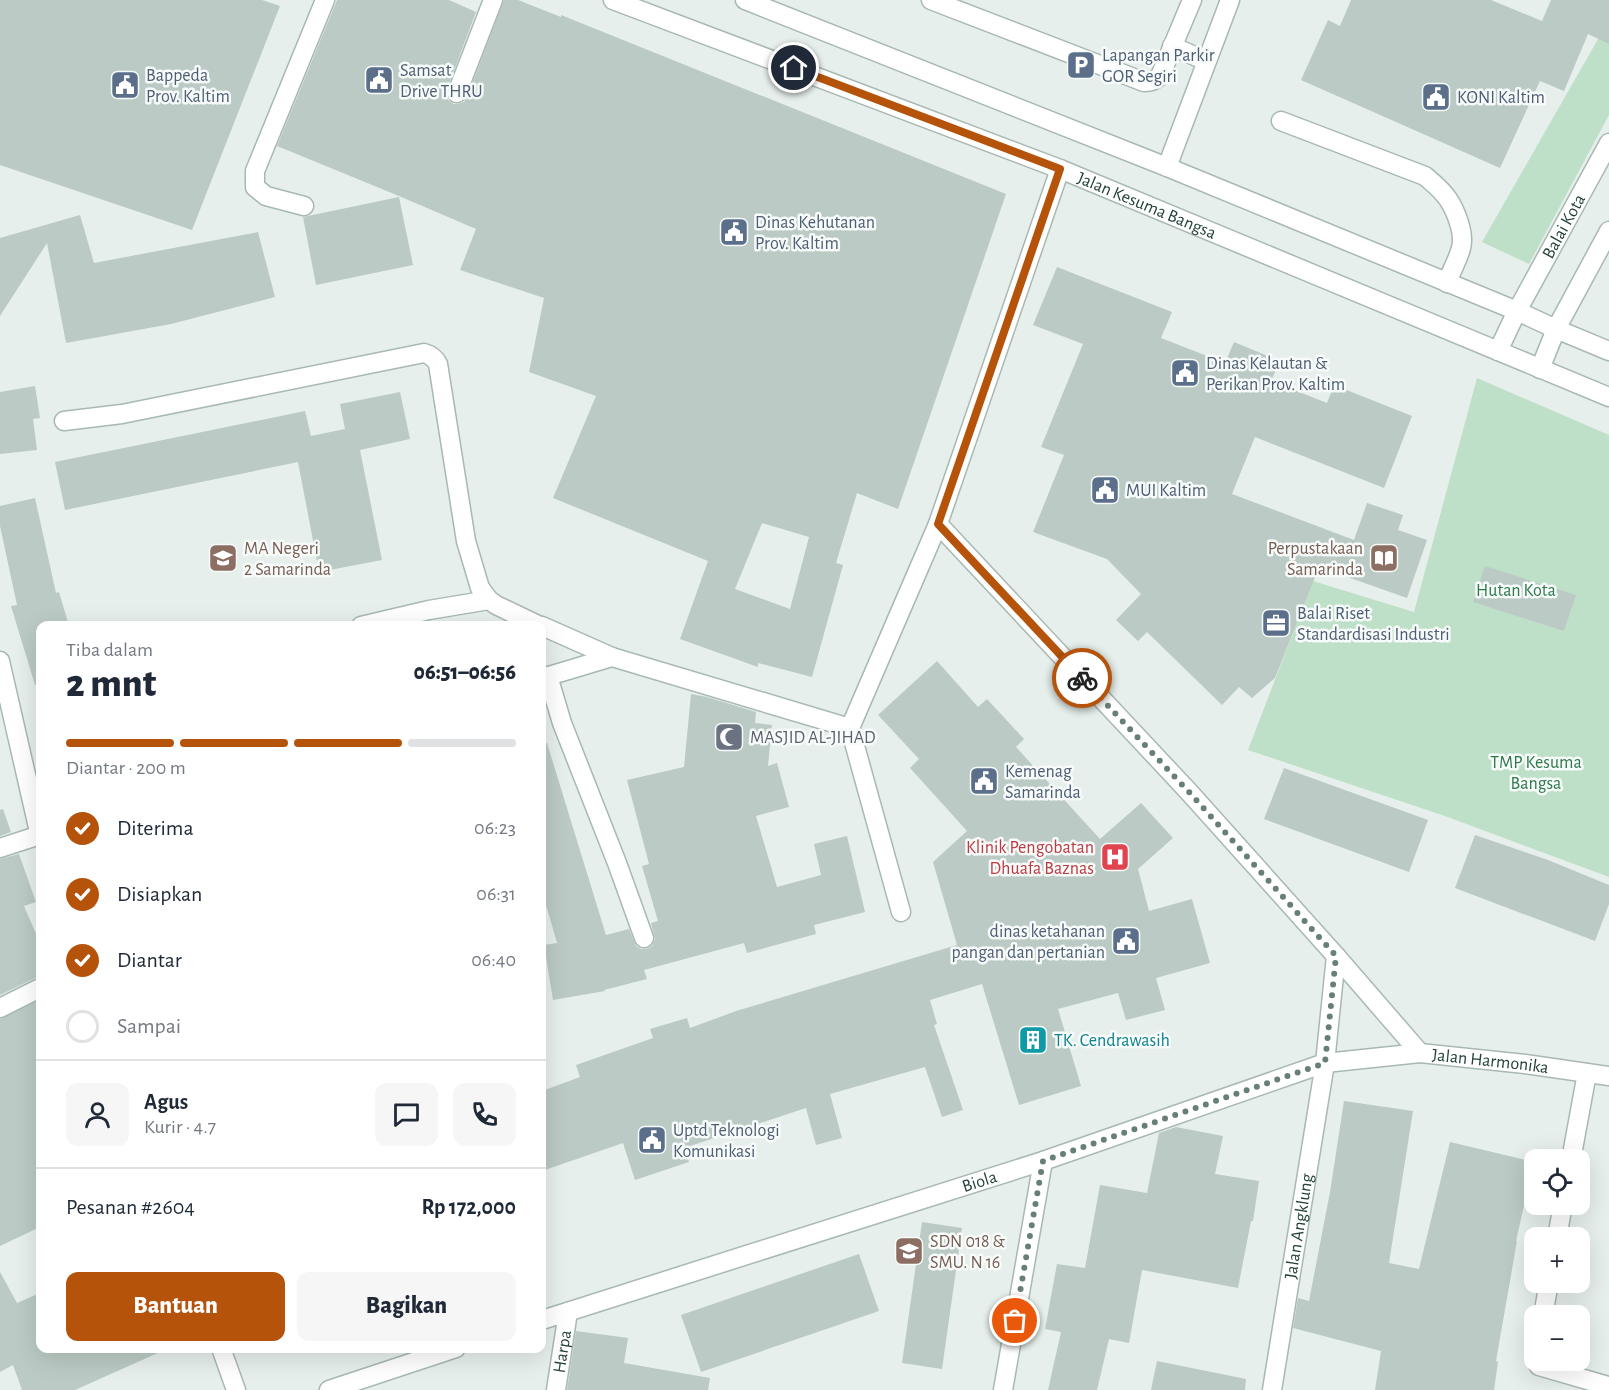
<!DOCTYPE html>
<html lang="id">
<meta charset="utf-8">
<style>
body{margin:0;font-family:"Alegreya Sans",sans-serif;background:#f6f6f7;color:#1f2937;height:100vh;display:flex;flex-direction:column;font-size:22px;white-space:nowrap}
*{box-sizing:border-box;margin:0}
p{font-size:20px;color:#747a83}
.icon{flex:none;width:33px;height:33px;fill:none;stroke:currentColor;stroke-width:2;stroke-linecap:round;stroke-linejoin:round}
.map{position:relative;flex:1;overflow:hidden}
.side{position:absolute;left:36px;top:621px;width:510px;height:732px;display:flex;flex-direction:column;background:#fff;border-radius:12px;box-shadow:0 6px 24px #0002}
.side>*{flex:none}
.tools{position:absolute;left:1524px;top:1149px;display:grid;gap:12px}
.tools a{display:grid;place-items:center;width:66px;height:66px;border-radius:12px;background:#fff;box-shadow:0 6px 24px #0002;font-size:30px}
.pin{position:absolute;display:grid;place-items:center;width:51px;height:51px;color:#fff;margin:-26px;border:3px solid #fff;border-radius:50%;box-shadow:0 2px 6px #0007}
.courier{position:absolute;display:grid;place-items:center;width:60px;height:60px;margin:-30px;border:4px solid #b45309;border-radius:50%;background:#fff;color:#222;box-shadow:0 2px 8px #0007}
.overview em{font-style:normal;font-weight:800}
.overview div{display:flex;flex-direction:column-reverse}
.overview{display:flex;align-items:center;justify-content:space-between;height:102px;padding:0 30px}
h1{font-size:39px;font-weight:800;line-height:45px}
.bar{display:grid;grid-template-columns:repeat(4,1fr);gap:9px 6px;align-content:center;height:72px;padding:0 30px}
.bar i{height:8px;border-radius:4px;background:#e0e1e3}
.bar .on{background:#b45309}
.bar p{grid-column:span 4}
.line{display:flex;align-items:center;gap:15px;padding:0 30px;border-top:2px solid #e0e1e3}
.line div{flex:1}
.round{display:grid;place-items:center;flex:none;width:63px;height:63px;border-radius:12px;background:#f6f6f7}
ol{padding:0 30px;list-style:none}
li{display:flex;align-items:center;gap:18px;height:66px}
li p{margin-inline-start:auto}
li .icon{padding:6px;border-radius:50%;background:#b45309;color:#fff;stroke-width:4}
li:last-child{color:#747a83}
li i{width:33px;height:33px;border:3px solid #e0e1e3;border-radius:50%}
.cta{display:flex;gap:12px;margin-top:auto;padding:12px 30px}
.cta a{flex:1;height:69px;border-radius:12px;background:#b45309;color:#fff;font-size:24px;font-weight:800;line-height:69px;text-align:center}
.cta a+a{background:#f6f6f7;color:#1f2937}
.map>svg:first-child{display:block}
.green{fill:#bfe0c8}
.building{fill:#bbcac4;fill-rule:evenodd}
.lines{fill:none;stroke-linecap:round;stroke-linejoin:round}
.minor-casing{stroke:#a8b8b2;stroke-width:21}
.minor{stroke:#fff;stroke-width:18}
.done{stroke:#687f78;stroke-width:6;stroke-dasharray:0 10.8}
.route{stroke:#b45309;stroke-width:8}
.labels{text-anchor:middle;stroke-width:5;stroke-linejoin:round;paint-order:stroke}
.service-label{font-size:18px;fill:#4e5e75;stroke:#f7fbf9;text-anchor:start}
.street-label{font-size:18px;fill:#24423a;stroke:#f7fbf9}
.education-label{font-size:18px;fill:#785e54;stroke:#f7fbf9;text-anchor:start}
.park-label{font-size:18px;fill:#2d7a4b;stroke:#f7fbf9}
.worship-label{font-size:18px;fill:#5b616d;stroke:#f7fbf9;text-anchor:start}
.health-label{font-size:18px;fill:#be3a42;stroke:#f7fbf9;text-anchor:end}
.culture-label{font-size:18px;fill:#0d838f;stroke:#f7fbf9;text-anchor:start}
</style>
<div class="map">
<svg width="1609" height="1390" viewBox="0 0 1609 1390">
<rect width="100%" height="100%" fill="#e6efeb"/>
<!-- green -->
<g class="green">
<path d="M1609 20V115L1529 264 1482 242Z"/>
<path d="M1477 378 1609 435V877L1445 816 1248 750 1313 581 1414 612Z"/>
</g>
<!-- building -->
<g class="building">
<path d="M0 0H262L280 6 192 230 0 165Z"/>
<path d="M337 0H449L476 12 447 89 446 94 448 100 454 104H458L464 102 467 97 504 0H518L561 17V15L1006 194 898 509 857 493 836 563 843 565 812 677 758 663V667L680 639 708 561 553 498 596 396 529 372 544 298 460 270 476 229 399 196 277 146ZM762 523 809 537 790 609 735 589Z"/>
<path d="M1351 0H1491L1542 21 1551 0H1609V44L1588 34 1564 91 1540 81 1500 168 1301 80 1328 20 1340 26Z"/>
<path d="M399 197 413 265 316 285 303 217Z"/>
<path d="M80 215 94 263 258 232 275 297 171 324 66 343 47 243 0 316V238Z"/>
<path d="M1057 267 1172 312 1161 338 1225 363 1234 342 1280 361 1271 381 1327 403 1334 385 1412 416 1384 488 1255 437 1232 494 1354 540 1367 503 1403 515 1398 530 1427 540 1407 598 1319 567 1275 678 1252 698 1239 687 1222 705 1147 632 1138 641 1116 620 1141 594 1107 559 1033 532 1064 455 1041 447 1083 344 1033 325Z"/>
<path d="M35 386 40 418 33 419 37 450 0 454V392Z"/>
<path d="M400 392 410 439 360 450 382 560 319 572 298 462 65 510 55 462 305 411 311 436 345 429 340 404Z"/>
<path d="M35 498 56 593 59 592 69 626H40V684L35 685 11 606 17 605 0 526V506Z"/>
<path d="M1485 566 1576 595 1564 631 1473 602Z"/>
<path d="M937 661 978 707 987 699 1024 739 1016 747 1100 839 1141 803 1173 838 1138 869 1149 911 1192 899 1210 963 1156 978 1165 1010 1126 1020 1118 993 1058 1009 1081 1086 1019 1105 982 984 930 1000 937 1024 934 1025 963 1110 942 1117 925 1067 830 1094 842 1138 816 1145 806 1108 684 1148 689 1162 635 1180 623 1143 542 1171V1091L580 1077 576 1065 653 1038 650 1029 687 1018 690 1028 736 1011 957 945 933 862 967 831 910 768 919 759 878 715Z"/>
<path d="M691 694 707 697 756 712 755 723 772 725 768 766 777 763 789 807 756 816 777 887 821 875 814 844 847 836 865 912 814 925 816 934 747 953 744 943 644 970 647 979 604 990 605 991 553 1000 544 945 557 943 542 891V744L547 743 606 935 629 929 636 946 641 949H647L652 946 655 939 651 923 658 921 642 866 649 864 627 780 684 767Z"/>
<path d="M1284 768 1428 820 1409 872 1264 819Z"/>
<path d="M3 809 11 832 0 836V810Z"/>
<path d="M1475 835 1548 860 1609 885V904L1595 941 1455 888Z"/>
<path d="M19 854 36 902 24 906 40 943V977L35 978 0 995V859Z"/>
<path d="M40 1000V1227L0 1246V1019Z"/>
<path d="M1344 1101 1413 1111 1389 1263 1419 1269 1450 1142 1534 1162 1516 1241H1517L1496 1361 1498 1362 1494 1390H1375L1381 1351 1293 1328 1298 1298 1309 1301 1330 1192Z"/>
<path d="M1176 1127 1223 1136 1215 1174 1259 1181 1253 1221H1251L1238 1288 1142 1270 1129 1343 1109 1339 1097 1390H1048L1061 1332 1045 1329 1057 1264 1085 1268 1100 1185 1147 1193 1159 1133Z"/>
<path d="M922 1222 962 1228 942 1369 902 1363Z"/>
<path d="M859 1254 879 1311 701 1372 681 1315Z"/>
<path d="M0 1272 17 1303 40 1293V1348H169L75 1390H22L13 1365 0 1372Z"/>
<path d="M576 1331 628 1338 624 1363 710 1378 708 1390H567Z"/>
<path d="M1157 1361 1246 1379 1245 1390H1151Z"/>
</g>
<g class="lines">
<!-- minor casing -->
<g class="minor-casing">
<g id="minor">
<path id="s1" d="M613 0 1060 169 1609 397"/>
<path d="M745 0 1167 167 1517 311 1556 329 1609 351"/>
<path d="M931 0 1144 82C1152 82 1157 80 1161 74L1192 0"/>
<path d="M1172 46 1206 61"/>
<path d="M457 93 493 0"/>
<path d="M1281 121 1425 176C1433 183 1442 190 1448 199 1456 211 1465 234 1461 248 1458 260 1451 271 1447 283"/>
<path d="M1167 167 1230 0"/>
<path id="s2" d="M1060 169 938 524 1189 792 1336 956 1420 1053 1525 1064 1609 1076"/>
<path d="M304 206 266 196 255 187V171L325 0"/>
<path id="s3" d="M1498 351 1517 311 1609 143"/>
<path d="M1540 369 1556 329 1609 231"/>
<path d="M64 421 122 414 424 353C431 355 435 358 438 364L466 541 480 588 489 600 496 605 540 626"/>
<path d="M361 626 429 610 489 600"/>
<path d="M542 626 612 657"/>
<path d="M0 661 40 836"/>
<path d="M548 676 562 723 617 863 644 938"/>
<path d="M542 678 612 657 850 728 938 524"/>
<path d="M850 728 901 912"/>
<path d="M0 848 40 835"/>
<path d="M0 1008 40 988"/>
<path d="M1571 1160 1587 1073"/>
<path d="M1557 1238 1563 1204"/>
<path d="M1543 1316 1549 1282"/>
<path id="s4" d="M542 1320 1043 1161 1325 1063 1420 1053"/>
<path d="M221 1348 236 1390"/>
<path d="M1536 1360 1539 1366 1608 1386"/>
<path d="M329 1390 456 1348"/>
<path id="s5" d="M556 1390 568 1312"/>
<path d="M1003 1390 1043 1161"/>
<path id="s6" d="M1272 1390 1325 1063 1336 956"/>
</g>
</g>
<!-- minor -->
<use href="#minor" class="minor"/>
</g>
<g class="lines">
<!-- done -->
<path class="done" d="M1015 1321 1043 1161 1325 1063 1336 956 1189 792 1082 678"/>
<!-- route -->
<path class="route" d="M794 68 1060 169 938 524 1082 678"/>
</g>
<!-- icons -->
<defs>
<g id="parking-square" transform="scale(1.5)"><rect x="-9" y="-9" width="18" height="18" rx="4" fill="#5c6f8a" stroke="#f7fbf9"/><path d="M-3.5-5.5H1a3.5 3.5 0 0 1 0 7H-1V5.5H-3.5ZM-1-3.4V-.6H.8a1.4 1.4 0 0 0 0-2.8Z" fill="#fff"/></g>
<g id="civic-square" transform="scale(1.5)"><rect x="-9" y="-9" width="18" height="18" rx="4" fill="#5c6f8a" stroke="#f7fbf9"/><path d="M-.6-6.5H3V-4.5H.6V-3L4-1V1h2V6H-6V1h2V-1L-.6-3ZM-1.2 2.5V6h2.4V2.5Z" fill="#fff"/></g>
<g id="school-square" transform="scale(1.5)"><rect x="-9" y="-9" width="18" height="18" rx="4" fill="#8d6e63" stroke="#f7fbf9"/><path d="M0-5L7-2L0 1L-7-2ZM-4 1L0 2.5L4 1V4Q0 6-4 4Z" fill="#fff"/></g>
<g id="library-square" transform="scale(1.5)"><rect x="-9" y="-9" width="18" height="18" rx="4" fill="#8d6e63" stroke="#f7fbf9"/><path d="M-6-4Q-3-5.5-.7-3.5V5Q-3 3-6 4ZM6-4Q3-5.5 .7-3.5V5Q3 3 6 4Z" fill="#fff"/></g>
<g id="office-square" transform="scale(1.5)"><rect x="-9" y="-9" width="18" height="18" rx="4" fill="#5c6f8a" stroke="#f7fbf9"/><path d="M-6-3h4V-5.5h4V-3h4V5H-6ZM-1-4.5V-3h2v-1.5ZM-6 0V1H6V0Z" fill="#fff"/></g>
<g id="mosque-square" transform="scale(1.5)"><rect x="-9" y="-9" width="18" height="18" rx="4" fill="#6b7280" stroke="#f7fbf9"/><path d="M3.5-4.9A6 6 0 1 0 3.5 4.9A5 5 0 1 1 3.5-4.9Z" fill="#fff"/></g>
<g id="hospital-square" transform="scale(1.5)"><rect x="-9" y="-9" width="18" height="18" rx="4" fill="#e0444e" stroke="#f7fbf9"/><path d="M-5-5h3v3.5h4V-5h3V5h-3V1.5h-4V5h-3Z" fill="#fff"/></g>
<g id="building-square" transform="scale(1.5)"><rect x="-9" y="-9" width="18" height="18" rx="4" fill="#0f9aa8" stroke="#f7fbf9"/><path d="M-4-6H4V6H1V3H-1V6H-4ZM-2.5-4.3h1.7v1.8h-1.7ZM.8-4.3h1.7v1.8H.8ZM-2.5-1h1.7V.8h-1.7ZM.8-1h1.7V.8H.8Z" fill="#fff"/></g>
</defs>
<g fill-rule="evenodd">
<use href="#parking-square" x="1081" y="65"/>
<use href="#civic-square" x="379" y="80"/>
<use href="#civic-square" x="125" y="85"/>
<use href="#civic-square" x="1436" y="97"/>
<use href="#civic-square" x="734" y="232"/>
<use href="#civic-square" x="1185" y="373"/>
<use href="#civic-square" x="1105" y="490"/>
<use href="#school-square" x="223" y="558"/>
<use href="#library-square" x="1384" y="558"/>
<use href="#office-square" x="1276" y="623"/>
<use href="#mosque-square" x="729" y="737"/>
<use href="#civic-square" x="984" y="781"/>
<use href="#hospital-square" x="1115" y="857"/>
<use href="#civic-square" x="1126" y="941"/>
<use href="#building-square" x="1033" y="1040"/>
<use href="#civic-square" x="652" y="1140"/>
<use href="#school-square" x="909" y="1251"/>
</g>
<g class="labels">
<!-- service labels -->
<g class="service-label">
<text x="1102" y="61">Lapangan Parkir<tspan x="1102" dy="21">GOR Segiri</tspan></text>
<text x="400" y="76">Samsat<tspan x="400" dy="21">Drive THRU</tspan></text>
<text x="146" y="81">Bappeda<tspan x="146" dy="21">Prov. Kaltim</tspan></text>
<text x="1457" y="103">KONI Kaltim</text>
<text x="755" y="228">Dinas Kehutanan<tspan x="755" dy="21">Prov. Kaltim</tspan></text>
<text x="1206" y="369">Dinas Kelautan &amp;<tspan x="1206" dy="21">Perikan Prov. Kaltim</tspan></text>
<text x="1126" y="496">MUI Kaltim</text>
<text x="1297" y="619">Balai Riset<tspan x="1297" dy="21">Standardisasi Industri</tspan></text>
<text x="1005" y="777">Kemenag<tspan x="1005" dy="21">Samarinda</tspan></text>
<text x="1105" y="937" text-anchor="end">dinas ketahanan<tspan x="1105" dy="21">pangan dan pertanian</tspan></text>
<text x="673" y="1136">Uptd Teknologi<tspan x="673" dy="21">Komunikasi</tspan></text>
</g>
<!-- street labels -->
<g class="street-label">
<text dy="6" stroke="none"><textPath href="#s1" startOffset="572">Jalan Kesuma Bangsa</textPath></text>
<text dy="6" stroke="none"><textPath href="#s3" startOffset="141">Balai Kota</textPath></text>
<text dy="6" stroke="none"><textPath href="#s2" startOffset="1162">Jalan Harmonika</textPath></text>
<text dy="6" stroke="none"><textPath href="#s4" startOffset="459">Biola</textPath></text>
<text dy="6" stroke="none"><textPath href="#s6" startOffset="166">Jalan Angklung</textPath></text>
<text dy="6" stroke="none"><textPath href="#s5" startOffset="39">Harpa</textPath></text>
</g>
<!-- education labels -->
<g class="education-label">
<text x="244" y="554">MA Negeri<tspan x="244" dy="21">2 Samarinda</tspan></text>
<text x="1363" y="554" text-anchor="end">Perpustakaan<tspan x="1363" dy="21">Samarinda</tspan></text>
<text x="930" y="1247">SDN 018 &amp;<tspan x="930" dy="21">SMU. N 16</tspan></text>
</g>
<!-- park labels -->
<g class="park-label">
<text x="1516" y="596">Hutan Kota</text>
<text x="1536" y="768">TMP Kesuma<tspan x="1536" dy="21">Bangsa</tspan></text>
</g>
<!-- worship labels -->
<g class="worship-label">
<text x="750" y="743">MASJID AL-JIHAD</text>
</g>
<!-- health labels -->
<g class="health-label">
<text x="1094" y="853">Klinik Pengobatan<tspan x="1094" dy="21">Dhuafa Baznas</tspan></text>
</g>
<!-- culture labels -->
<g class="culture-label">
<text x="1054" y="1046">TK. Cendrawasih</text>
</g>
</g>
</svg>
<div class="tools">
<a><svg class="icon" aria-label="locate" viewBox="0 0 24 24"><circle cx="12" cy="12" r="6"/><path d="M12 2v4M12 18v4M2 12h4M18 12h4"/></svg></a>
<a>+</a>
<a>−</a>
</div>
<div class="pin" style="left:1015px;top:1321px;background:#ea580c"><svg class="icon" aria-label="bag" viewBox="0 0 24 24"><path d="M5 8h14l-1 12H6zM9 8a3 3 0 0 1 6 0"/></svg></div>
<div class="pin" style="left:794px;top:68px;background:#1f2937"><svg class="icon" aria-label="home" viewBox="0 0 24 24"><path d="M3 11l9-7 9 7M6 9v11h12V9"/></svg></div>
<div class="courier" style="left:1082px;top:678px"><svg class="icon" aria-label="bike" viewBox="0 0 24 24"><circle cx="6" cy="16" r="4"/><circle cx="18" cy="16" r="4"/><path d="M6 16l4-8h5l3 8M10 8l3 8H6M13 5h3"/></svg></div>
<section class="side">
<div class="overview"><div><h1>2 mnt</h1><p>Tiba dalam</p></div><em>06:51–06:56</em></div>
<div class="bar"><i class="on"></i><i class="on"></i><i class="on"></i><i></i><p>Diantar · 200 m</p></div>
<ol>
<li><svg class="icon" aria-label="check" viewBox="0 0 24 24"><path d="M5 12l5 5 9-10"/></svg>Diterima<p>06:23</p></li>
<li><svg class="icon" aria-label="check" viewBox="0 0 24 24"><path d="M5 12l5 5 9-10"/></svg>Disiapkan<p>06:31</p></li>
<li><svg class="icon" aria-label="check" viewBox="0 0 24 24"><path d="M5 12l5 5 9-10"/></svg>Diantar<p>06:40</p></li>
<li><i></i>Sampai</li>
</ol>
<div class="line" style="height:108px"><a class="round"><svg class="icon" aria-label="person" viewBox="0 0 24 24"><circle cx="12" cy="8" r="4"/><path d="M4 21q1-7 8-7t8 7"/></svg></a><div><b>Agus</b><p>Kurir · 4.7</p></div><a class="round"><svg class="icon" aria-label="chat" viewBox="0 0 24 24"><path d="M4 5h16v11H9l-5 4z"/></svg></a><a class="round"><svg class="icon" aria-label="phone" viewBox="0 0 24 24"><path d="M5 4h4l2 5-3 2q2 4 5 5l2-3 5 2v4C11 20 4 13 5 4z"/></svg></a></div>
<div class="line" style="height:78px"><div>Pesanan #2604</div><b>Rp 172,000</b></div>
<div class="cta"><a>Bantuan</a><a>Bagikan</a></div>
</section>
</div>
